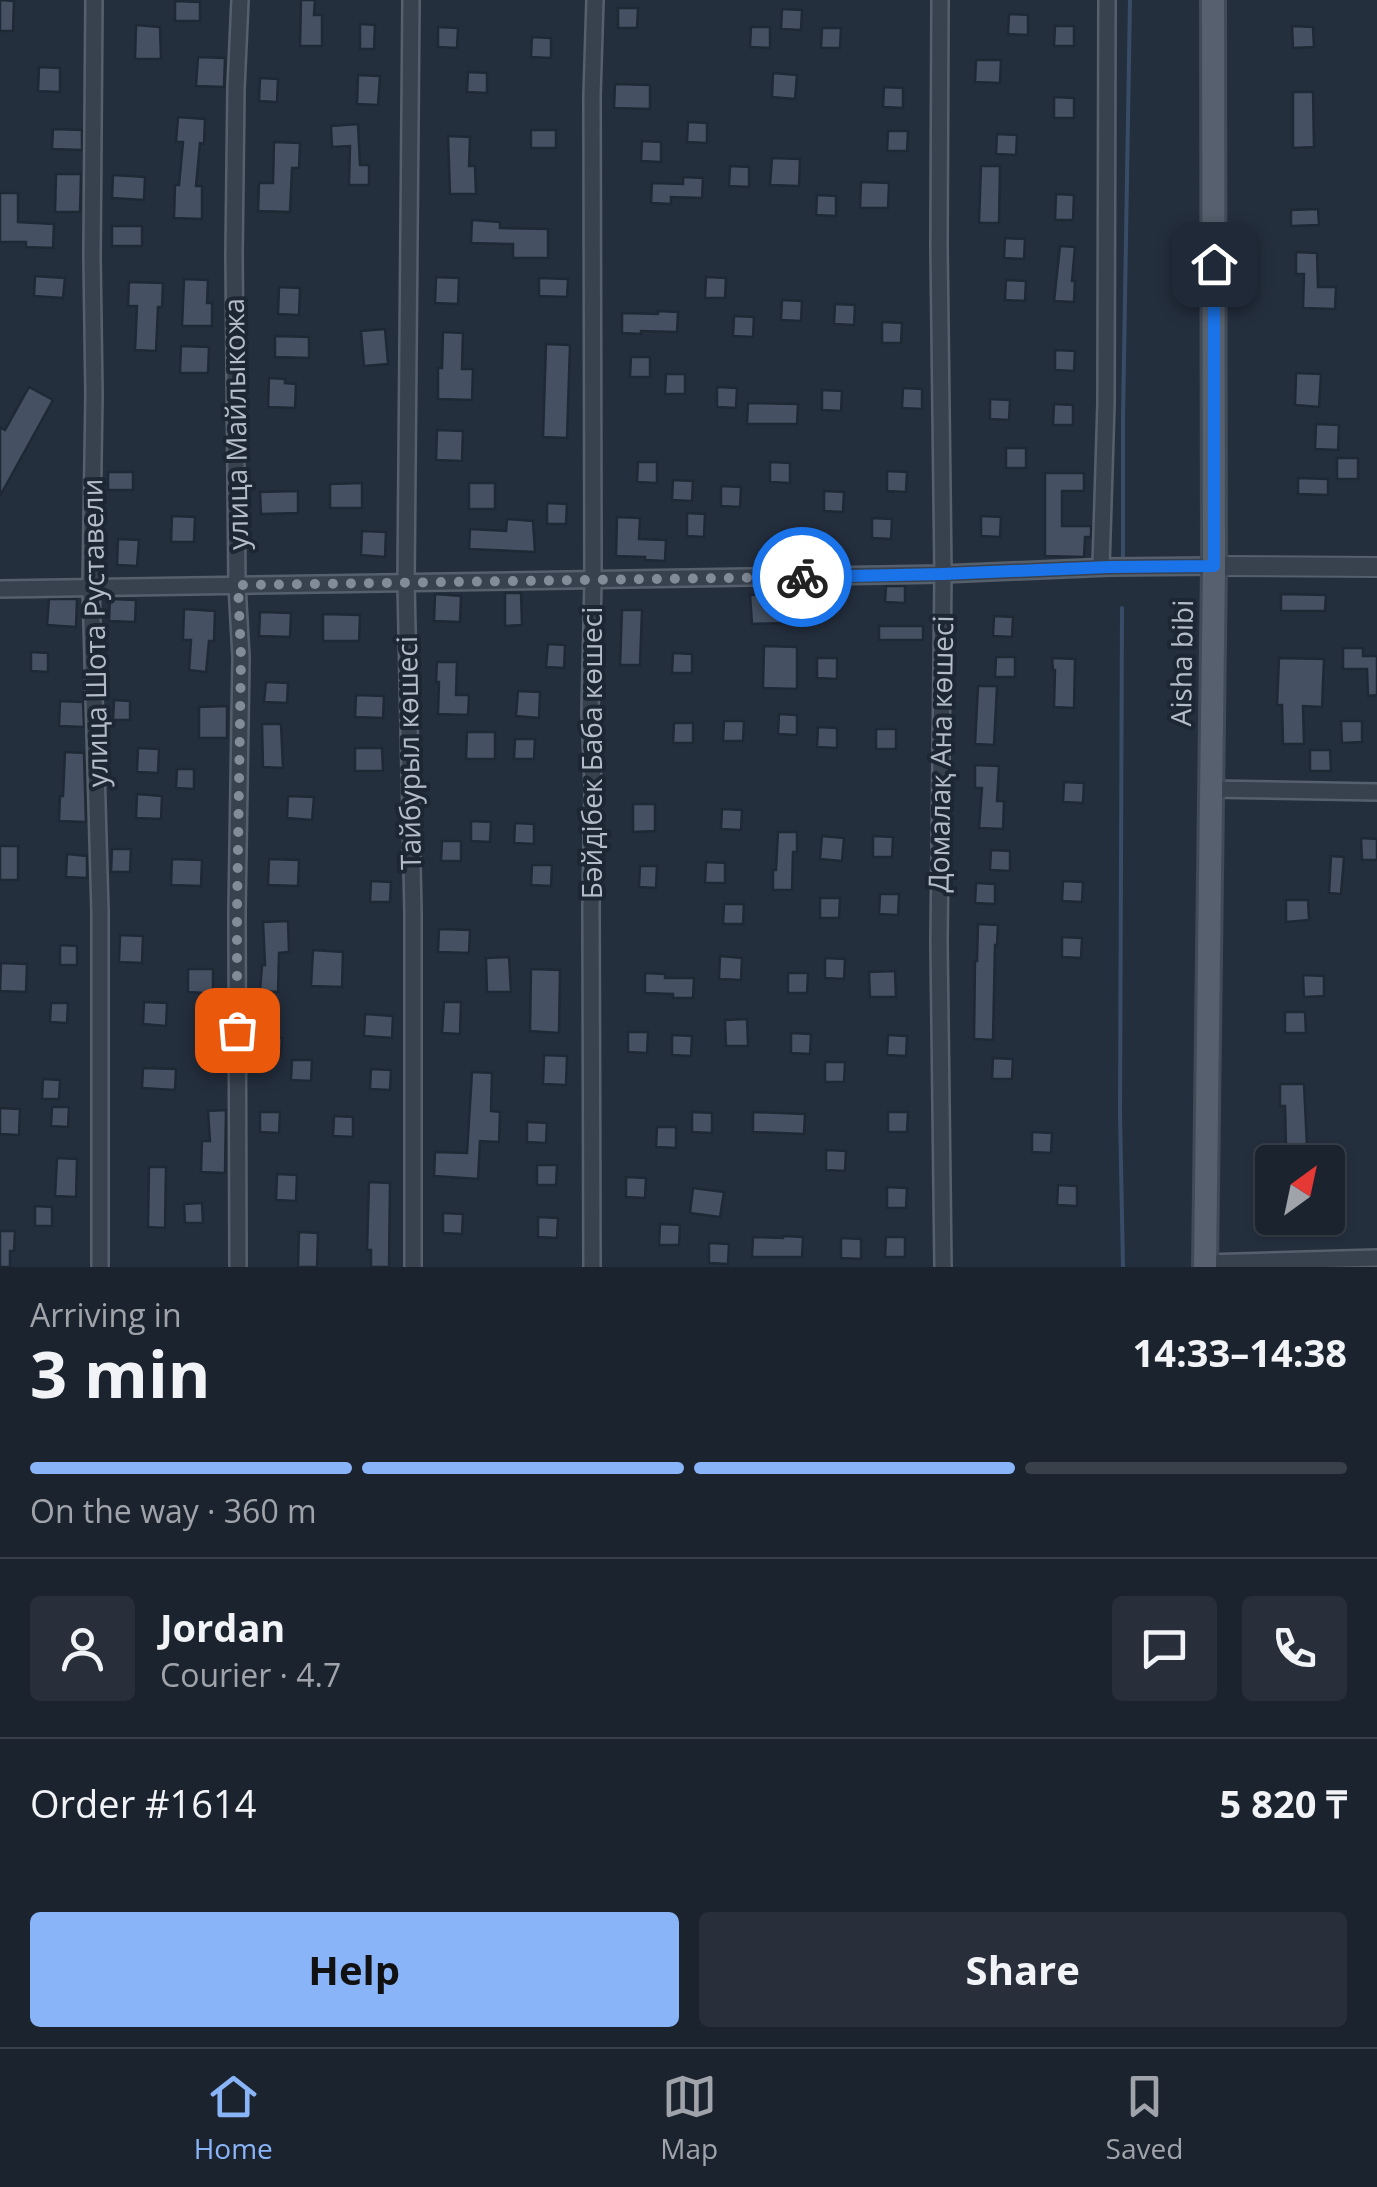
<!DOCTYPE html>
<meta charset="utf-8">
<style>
body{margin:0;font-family:"Open Sans",sans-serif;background:#282f3a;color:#f1f3f6;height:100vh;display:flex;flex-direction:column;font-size:38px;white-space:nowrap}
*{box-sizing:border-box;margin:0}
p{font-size:32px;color:#a0a4aa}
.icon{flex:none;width:55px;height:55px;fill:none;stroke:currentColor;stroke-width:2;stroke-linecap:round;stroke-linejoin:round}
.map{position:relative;height:1267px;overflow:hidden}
.sheet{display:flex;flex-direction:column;background:#1b232e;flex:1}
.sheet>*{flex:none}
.needle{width:65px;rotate:33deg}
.buttons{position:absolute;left:1255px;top:1145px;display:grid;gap:20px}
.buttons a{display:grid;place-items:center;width:90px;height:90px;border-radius:10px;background:#1b232e;box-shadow:0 2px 8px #0004,0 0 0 2px #39404a;font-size:50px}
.pin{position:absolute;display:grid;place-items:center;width:85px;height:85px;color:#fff;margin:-42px;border-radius:20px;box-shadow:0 5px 15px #0006}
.courier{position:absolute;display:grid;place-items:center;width:100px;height:100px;margin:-50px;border:8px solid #1a73e8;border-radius:50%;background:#fff;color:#222;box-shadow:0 2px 12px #0007}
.summary em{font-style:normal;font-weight:700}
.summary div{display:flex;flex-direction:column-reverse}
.summary{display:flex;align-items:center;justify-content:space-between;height:170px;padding:0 30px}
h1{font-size:65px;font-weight:700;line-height:75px}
.bar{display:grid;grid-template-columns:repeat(4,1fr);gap:15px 10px;align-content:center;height:120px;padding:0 30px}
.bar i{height:12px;border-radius:8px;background:#39404a}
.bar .current{background:#8ab4f8}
.bar p{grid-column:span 4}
.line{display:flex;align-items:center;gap:25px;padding:0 30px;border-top:2px solid #39404a}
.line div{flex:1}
.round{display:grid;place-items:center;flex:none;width:105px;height:105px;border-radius:10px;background:#282f3a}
.button{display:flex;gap:20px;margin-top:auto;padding:20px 30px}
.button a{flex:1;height:115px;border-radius:10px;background:#8ab4f8;color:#111;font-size:40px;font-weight:700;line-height:115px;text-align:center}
.button a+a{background:#282f3a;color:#f1f3f6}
.menu{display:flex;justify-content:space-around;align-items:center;height:140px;border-top:2px solid #39404a;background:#1b232e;font-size:28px;color:#a0a4aa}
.menu a{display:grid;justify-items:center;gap:5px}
.menu .current{color:#8ab4f8}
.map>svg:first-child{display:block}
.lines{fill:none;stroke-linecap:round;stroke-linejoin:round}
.stream{stroke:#394c67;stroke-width:4}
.building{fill:#455162;stroke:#1f2835;stroke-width:2.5}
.minor-casing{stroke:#565f6c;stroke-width:20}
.tertiary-casing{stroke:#565f6c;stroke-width:22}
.primary-casing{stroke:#414a57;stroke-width:28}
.minor{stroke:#38414e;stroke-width:15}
.tertiary{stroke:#38414e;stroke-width:18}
.primary{stroke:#56606e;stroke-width:22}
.done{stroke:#828b98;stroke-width:10;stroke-dasharray:0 18}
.route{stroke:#1a73e8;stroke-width:12}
.labels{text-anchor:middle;stroke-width:8;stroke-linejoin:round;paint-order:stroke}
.street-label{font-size:28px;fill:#b4bcc9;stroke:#1d2633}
</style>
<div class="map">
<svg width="1377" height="1267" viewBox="0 0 1377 1267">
<rect width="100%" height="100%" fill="#242f3e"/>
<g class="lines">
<!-- stream -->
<g class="stream">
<path d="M1123 560V418L1130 0"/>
<path d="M1122 608 1120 1114 1123 1267"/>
</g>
</g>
<!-- building -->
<g class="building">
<path d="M0 0 14 1 13 31H0Z"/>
<path d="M301 0H315L314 15H322V46H300Z"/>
<path d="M175 1 200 2V21H175Z"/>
<path d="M618 8H638L637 28H618Z"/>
<path d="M782 9 802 10 801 30 781 29Z"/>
<path d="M1009 14 1028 15V35L1008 34Z"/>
<path d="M360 24 375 25 374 49H360Z"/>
<path d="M136 25 160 27 161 59H135Z"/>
<path d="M1055 26H1074V46H1054Z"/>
<path d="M1292 26 1313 27 1314 47 1293 48Z"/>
<path d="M438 27 458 28 457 48 438 47Z"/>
<path d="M751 27H770V48L750 47Z"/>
<path d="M822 28H841L840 48H821Z"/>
<path d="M532 37 551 38V58L531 57Z"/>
<path d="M198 57 225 58 224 87 196 86Z"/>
<path d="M976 60H1001L1000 83 975 82Z"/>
<path d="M39 67 60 68V92L38 91Z"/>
<path d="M468 72 487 73V93L467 92Z"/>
<path d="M773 73 797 75 795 99 772 97Z"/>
<path d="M358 75 380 76 378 105 357 104Z"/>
<path d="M260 78 278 79 277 102 259 101Z"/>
<path d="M615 84 650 85V109L614 108Z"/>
<path d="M884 87 903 88V108L883 107Z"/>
<path d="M1293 92H1313L1314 147 1293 148Z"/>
<path d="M1054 97 1074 98V118H1054Z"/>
<path d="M178 117 205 119 204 144 200 143 196 186H202V219L174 218 175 185H179L183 142H176Z"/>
<path d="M688 122 707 123V143L687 142Z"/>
<path d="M358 124 360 165H369V185H349L350 146 332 147 331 126Z"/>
<path d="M53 129 82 130V150L52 149Z"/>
<rect x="531" y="130" width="25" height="18"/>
<path d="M888 131H908L907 151H887Z"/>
<path d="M997 134 1017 135 1016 155 996 154Z"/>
<path d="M448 136 470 137 469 166H475L476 194H450Z"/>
<path d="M642 141 661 142V162L641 161Z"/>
<path d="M274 142 300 143 299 168H292L290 212 258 211 259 183H273Z"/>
<path d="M772 158 800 159 799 186 770 185Z"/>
<path d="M730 166 749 167V187L729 186Z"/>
<path d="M981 166H1000L999 223H979Z"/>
<path d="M56 174H81L80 212H55Z"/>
<path d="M113 175 145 177 144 200 112 198Z"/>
<path d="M683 177 703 178 702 198 671 197V204L651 203 652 183 683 184Z"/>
<path d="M861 182 889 183 888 208H860Z"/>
<path d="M0 193H18V222L54 224 53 248 26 247V242H0Z"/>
<path d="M1056 194 1074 195 1073 220H1055Z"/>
<path d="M817 195 836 196V216L816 215Z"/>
<path d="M1318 209 1319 225 1291 226V210Z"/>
<path d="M472 220 500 222V228L548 229V258H513V244L471 243Z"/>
<rect x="112" y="226" width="30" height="20"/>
<path d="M1005 238 1025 239 1024 259 1004 258Z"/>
<path d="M1060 246 1075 247 1072 281H1075L1074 302 1054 301Z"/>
<path d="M1296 252 1317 253 1318 287H1336L1335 309 1303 308 1304 274H1296Z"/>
<path d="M35 276 65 278 63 298 34 296Z"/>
<path d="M436 277 459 278 458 304 435 303Z"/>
<path d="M706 277 726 278 725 298H705Z"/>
<path d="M539 278 568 279 567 297 539 296Z"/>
<path d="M184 279 208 280 207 303H212V326H182Z"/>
<path d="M1006 280 1026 281 1025 301 1005 300Z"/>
<path d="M129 282 163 283 162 307H158L156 351 135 350 137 306H128Z"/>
<path d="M279 287 300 288 299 315 278 314Z"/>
<path d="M782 300 802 301 801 321 781 320Z"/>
<path d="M835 304 855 305 854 325 834 324Z"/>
<path d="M658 311 678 312 677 332 641 331V334L622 333V313L658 314Z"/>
<path d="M734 316 754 317 753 337 733 336Z"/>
<path d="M882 322 902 323 901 343H882Z"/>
<path d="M385 329 388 364 364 366 361 331Z"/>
<path d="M443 332 463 333 462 369H473L472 400 438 399V368H442Z"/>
<path d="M275 336 309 337V358L275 357Z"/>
<path d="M546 344 570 345 567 438 543 437Z"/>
<path d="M181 346 209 347 208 373H180Z"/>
<path d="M1055 350 1075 351 1074 371 1055 370Z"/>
<path d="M631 357H650V377H630Z"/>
<path d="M1296 373 1321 374 1319 407 1295 405Z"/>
<path d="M666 374H685V394H665Z"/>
<path d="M269 378 285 379V383L296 384 295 408 268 407Z"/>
<path d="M29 387 53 400 0 496V427L5 430Z"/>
<path d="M717 387 737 388 736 408 717 407Z"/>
<path d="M903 388 922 389V409L902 408Z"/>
<path d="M822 390 842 391 841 411 822 410Z"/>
<path d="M990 399 1010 400 1009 420 990 419Z"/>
<path d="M748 403 798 404 797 424H747Z"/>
<path d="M1054 404 1073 405V425H1053Z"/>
<path d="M1316 424 1339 425 1338 450 1315 449Z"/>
<path d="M437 430 463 431 462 461 436 460Z"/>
<rect x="1006" y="448" width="20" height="20"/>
<rect x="1337" y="458" width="21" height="21"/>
<path d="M638 462H657V483L637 482Z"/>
<path d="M770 462 790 463V483L770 482Z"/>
<path d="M887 471 907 472 906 492 887 491Z"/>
<rect x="108" y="472" width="25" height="18"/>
<path d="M1045 473H1084V491H1062V526H1091V537H1085L1084 557 1045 556Z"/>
<path d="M1298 478 1328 479V495L1298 494Z"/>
<path d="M673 480 693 481 692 501 672 500Z"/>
<path d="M362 483V508H330V484Z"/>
<rect x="469" y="483" width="26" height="26"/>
<path d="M721 486 741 487 740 507 721 506Z"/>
<path d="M298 491V513L261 514 260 492Z"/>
<path d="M824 491 844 492 843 512 824 511Z"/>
<path d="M547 503 567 504 566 524H547Z"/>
<path d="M687 513 705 514 704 537 687 536Z"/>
<path d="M172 516 195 517 194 542H171Z"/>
<path d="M981 516 1001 517 1000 537 981 536Z"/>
<path d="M617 517 640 518 639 539 666 540 665 561 645 560V557L616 556Z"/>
<path d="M872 518 892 519 891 539 872 538Z"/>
<path d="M507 519 533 521 535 552 469 549 470 529 506 531Z"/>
<path d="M362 531 386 532 385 557 361 555Z"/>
<path d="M118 539 139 540 137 566 117 565Z"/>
<path d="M886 586H905V603L885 602Z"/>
<path d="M505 593H521L522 625 505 626Z"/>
<path d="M782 593 784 623 752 624 750 595Z"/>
<path d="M435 594 461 596 460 622 434 621Z"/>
<path d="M1281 594 1326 595 1325 611H1281Z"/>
<path d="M49 599H77L76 627 47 625Z"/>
<path d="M110 599 136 600 135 622 109 621Z"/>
<path d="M184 609 215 611 214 641H209L206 672 189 670 191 640H183Z"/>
<path d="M622 610H642L640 665H620Z"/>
<path d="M260 612 291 613 290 637 259 636Z"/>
<path d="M323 614 360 615 359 641H323Z"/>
<path d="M994 616 1013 617 1012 637 993 636Z"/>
<rect x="879" y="626" width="44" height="14"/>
<path d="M548 644 565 645 564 668 546 667Z"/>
<path d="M764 646 797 647V689L763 688Z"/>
<path d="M1343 648H1363V656H1377V695L1368 696 1367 669H1343Z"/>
<path d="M31 652 48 653V672L31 671Z"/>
<path d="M673 653 692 654V673H672Z"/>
<path d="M996 657H1015V677H995Z"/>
<path d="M817 658H837V679L817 678Z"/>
<path d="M1052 658 1075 659 1074 708 1054 707 1055 670H1053Z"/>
<path d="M1279 658 1324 659 1322 707 1303 706 1304 744H1283L1282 705H1277Z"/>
<path d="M437 662H457L456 695H469L468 715 438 714 439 682H436Z"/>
<path d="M266 682 288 683 287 703 264 702Z"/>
<path d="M978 686H997L994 745 975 744Z"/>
<path d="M518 691 540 692 539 718 516 716Z"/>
<path d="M356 695 384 696 383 718 355 717Z"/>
<path d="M114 700 130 701V720H113Z"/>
<path d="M60 701 83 702 84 727 59 726Z"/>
<path d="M227 706V738H199V707Z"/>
<path d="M779 714 797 715V735L778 734Z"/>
<path d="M724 721H744L743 741H723Z"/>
<path d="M1341 721H1362V742L1342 743Z"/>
<path d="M674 723H693V743H673Z"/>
<path d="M262 724H281L283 768 263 767Z"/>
<path d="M818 727 837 728V748L817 747Z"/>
<rect x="876" y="729" width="20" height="20"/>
<path d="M467 732H495V759H466Z"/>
<path d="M515 739H535L534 759H514Z"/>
<path d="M138 748 159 749 158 773 137 772Z"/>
<path d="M355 748H382L383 771H355Z"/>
<path d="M1310 750H1330L1331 771H1310Z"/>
<path d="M65 752 84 753 86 822 59 821 60 796H63Z"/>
<path d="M975 765 999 766 997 801H1004L1003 829 979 828 982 788H975Z"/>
<path d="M177 769H194V789L176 788Z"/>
<path d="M1064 782 1084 783 1083 803 1063 802Z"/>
<path d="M137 794 162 796 161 819 136 818Z"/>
<path d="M288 796 314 797 312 820 287 818Z"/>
<path d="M633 804H655V831L633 832Z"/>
<path d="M722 809 742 810 741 830 721 829Z"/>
<path d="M471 821 491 822 490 842 471 841Z"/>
<path d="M515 823 534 824V844L514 843Z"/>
<path d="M778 832H797V852H793L792 890H773V870H776Z"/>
<path d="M822 836 844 838 842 861 820 859Z"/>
<path d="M873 836 893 837 892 857H873Z"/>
<path d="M1361 838 1377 839V860H1362Z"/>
<path d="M442 841H461V861H441Z"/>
<rect x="0" y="846" width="18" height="34"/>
<path d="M112 849H131L130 872H111Z"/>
<path d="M991 850 1010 851V871L990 870Z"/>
<path d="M67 854 87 856V878L66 877Z"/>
<path d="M1331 856 1344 857 1341 894 1329 893Z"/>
<path d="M172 859 202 860 201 886 171 885Z"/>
<path d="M269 859 299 860 298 886 268 885Z"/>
<path d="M706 862 725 863V883H705Z"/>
<path d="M532 865H552L551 886 531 885Z"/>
<path d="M640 866H657L656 888 639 887Z"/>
<path d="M371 881 391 882 390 902H370Z"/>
<path d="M1063 881 1083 882 1082 902 1062 901Z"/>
<path d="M976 883 995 884V904L975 903Z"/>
<path d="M880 894H899L898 915 879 914Z"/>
<path d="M820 898H840L839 918H820Z"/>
<path d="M1286 900H1308L1309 920 1286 922Z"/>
<path d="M724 904H744L743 924H723Z"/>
<path d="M288 921 289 952 279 953 278 992 260 991 262 965H265L263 922Z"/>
<path d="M978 924 998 925 997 945H995L993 1040 974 1039 975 961H977Z"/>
<path d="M439 929 470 930 469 953 438 952Z"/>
<path d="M120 935 143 936 142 963 119 962Z"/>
<path d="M1062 937 1082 938 1081 958 1062 957Z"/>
<path d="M60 945 77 946V965H60Z"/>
<path d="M313 950 343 952 342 987 311 986Z"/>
<path d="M720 956 742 958 741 980 719 979Z"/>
<path d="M509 957 511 992H487L486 958Z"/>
<path d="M825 958 845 959 844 979 825 978Z"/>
<path d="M1 963 27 964 26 992 0 991Z"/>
<path d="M188 969H213V1002H224L223 1028 201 1027 203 993 188 992Z"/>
<path d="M531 969 560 970 559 1033 530 1031Z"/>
<path d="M895 971 896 997H870L869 972Z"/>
<path d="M645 973 665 974V978H694L693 998H673V994L645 993Z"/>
<path d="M788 973H808L807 993H788Z"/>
<path d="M1303 975 1324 976V996L1304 997Z"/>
<path d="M144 1002 167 1003 166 1026 143 1024Z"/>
<path d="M444 1002H461L460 1034 442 1033Z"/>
<path d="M51 1003H68L67 1023 50 1022Z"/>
<path d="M1285 1012H1305L1306 1033H1285Z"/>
<path d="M365 1014 393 1016 392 1038 364 1036Z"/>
<path d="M747 1019 748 1046H726L725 1020Z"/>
<path d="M628 1032H648L647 1053 628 1052Z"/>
<path d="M791 1033 811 1034 810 1054 791 1053Z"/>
<path d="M672 1035 692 1036 691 1056 672 1055Z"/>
<path d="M888 1035 907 1036 906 1056 887 1055Z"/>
<path d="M262 1037 282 1038 281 1056 261 1055Z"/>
<path d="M544 1055 567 1056 566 1085 543 1084Z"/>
<path d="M993 1058 1013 1059 1012 1079H992Z"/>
<path d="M292 1060H312L311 1081 291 1080Z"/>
<path d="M825 1062H845L844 1082H825Z"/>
<path d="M143 1068 176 1069 175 1090 142 1088Z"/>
<path d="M371 1069 391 1070 390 1090 370 1089Z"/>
<path d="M472 1072 492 1073 491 1111 500 1112 499 1142 480 1141 478 1179 434 1176 435 1152 467 1153Z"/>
<path d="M43 1079 60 1080 59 1099H42Z"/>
<path d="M1280 1084H1304L1307 1146 1286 1147 1285 1106H1280Z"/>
<path d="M52 1107H69L68 1127 51 1126Z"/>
<path d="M0 1108 20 1109 19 1135 0 1134Z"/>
<path d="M226 1110 225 1173 201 1172 202 1141H210L208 1111Z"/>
<path d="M260 1112H280L279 1133 260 1132Z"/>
<path d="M692 1112 712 1113V1133L692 1132Z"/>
<path d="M753 1112 805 1114 804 1134 753 1132Z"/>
<path d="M888 1112H908L907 1132H888Z"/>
<path d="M334 1116 353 1117V1137L333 1136Z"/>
<path d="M527 1122 547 1123 546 1143 527 1142Z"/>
<path d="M657 1127H676V1148L656 1147Z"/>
<path d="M1032 1132 1052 1133 1051 1153 1032 1152Z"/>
<path d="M826 1150 846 1151 845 1171 826 1170Z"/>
<path d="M57 1158 77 1159 76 1197 55 1196Z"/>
<path d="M537 1165H557L556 1185H537Z"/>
<path d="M149 1167H166L165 1228 148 1227Z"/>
<path d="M277 1174 297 1175 296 1201 276 1200Z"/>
<path d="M626 1177 646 1178 645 1198 626 1197Z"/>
<path d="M369 1182 390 1183 389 1267H371V1250H367Z"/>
<path d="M1058 1185 1077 1186V1206L1057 1205Z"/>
<path d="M887 1187 907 1188 906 1208H887Z"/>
<path d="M693 1188 724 1192 720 1217 690 1213Z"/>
<path d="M202 1203 203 1223H185L184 1204Z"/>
<path d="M35 1206 52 1207V1226H35Z"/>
<path d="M443 1213 463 1214 462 1234 443 1233Z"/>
<path d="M538 1217 558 1218 557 1238 538 1237Z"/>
<path d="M1278 1218H1335L1336 1231 1278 1232Z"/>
<path d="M660 1224 680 1225 679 1245H659Z"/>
<path d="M0 1231H15L14 1251H10V1267H0Z"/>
<path d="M299 1232 318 1233 317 1267H298Z"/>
<path d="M783 1236 803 1237 802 1257H752L753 1237 783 1238Z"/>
<path d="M886 1237H905V1257H885Z"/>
<path d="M841 1238 861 1239V1259L841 1258Z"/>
<path d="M709 1243 729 1244 728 1264 709 1263Z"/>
</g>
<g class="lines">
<!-- minor casing -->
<g class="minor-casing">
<g id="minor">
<path d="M94 0 92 257 94 395 91 587 100 912V1267"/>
<path d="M411 0 406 583 413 913V1267"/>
<path d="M940 0 939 246 943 574 939 942 943 1267"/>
<path d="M1101 567 1106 403 1107 0"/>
<path d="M0 589 943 574 1110 567 1214 566"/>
<path d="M1210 789 1377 792"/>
<path d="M1205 1263 1377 1258"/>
<path d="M238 1267 237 912 241 657 237 585 234 255 236 88 240 0"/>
<path d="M592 1267 591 909 593 785 590 713 593 580 592 95 595 0"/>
</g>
</g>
<!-- tertiary casing -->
<g class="tertiary-casing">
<path id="tertiary" d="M1214 566 1377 567"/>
</g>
<!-- primary casing -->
<g class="primary-casing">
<path id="primary" d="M1205 1267 1214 566 1213 0"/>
</g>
<!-- minor -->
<use href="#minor" class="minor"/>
<!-- tertiary -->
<use href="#tertiary" class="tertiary"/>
<!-- primary -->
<use href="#primary" class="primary"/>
</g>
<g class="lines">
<!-- done -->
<path class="done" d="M237 1030V912L241 657 238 585 802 577"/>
<!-- route -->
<path class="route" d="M802 577 943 574 1110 567 1214 566V264"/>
</g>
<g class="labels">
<!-- street labels -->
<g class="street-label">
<text transform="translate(236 424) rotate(-91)" y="10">улица Майлыкожа</text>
<text transform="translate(95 633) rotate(-91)" y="10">улица Шота Руставели</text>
<text transform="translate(1182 663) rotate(-89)" y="10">Aisha bibi</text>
<text transform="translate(409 753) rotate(-91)" y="10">Тайбурыл көшесі</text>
<text transform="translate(592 753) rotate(-90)" y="10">Бәйдібек Баба көшесі</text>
<text transform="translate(941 754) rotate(-89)" y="10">Домалақ Ана көшесі</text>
</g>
</g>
</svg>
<div class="buttons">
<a><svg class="needle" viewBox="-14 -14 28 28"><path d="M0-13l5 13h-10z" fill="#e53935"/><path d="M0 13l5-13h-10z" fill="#a0a4aa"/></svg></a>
</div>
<div class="pin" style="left:237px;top:1030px;background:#ea580c"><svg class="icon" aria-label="bag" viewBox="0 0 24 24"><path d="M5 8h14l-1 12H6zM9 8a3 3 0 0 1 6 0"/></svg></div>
<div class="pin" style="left:1214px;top:264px;background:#1f2937"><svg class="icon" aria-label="home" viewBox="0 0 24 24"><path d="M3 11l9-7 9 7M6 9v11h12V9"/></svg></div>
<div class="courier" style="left:802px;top:577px"><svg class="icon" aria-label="bike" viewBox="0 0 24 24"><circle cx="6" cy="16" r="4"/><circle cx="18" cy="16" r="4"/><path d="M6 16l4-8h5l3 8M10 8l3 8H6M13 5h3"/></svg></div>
</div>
<section class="sheet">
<div class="summary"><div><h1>3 min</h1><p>Arriving in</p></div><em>14:33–14:38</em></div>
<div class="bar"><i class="current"></i><i class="current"></i><i class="current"></i><i></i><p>On the way · 360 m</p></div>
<div class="line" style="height:180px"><a class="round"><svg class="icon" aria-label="person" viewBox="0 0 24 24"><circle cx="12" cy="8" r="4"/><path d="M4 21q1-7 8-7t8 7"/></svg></a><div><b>Jordan</b><p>Courier · 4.7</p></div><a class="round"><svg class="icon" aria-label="chat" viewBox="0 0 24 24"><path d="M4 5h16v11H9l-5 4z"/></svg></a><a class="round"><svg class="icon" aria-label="phone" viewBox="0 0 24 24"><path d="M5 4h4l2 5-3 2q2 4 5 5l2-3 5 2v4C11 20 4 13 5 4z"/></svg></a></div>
<div class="line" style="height:130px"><div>Order #1614</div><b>5 820 ₸</b></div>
<div class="button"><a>Help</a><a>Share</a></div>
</section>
<nav class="menu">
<a class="current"><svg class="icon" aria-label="home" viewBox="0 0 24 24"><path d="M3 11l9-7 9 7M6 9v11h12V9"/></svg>Home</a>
<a><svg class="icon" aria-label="map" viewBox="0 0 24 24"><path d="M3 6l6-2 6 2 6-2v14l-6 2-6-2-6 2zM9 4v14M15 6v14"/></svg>Map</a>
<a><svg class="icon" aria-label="saved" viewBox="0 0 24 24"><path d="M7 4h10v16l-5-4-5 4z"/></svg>Saved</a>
</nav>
